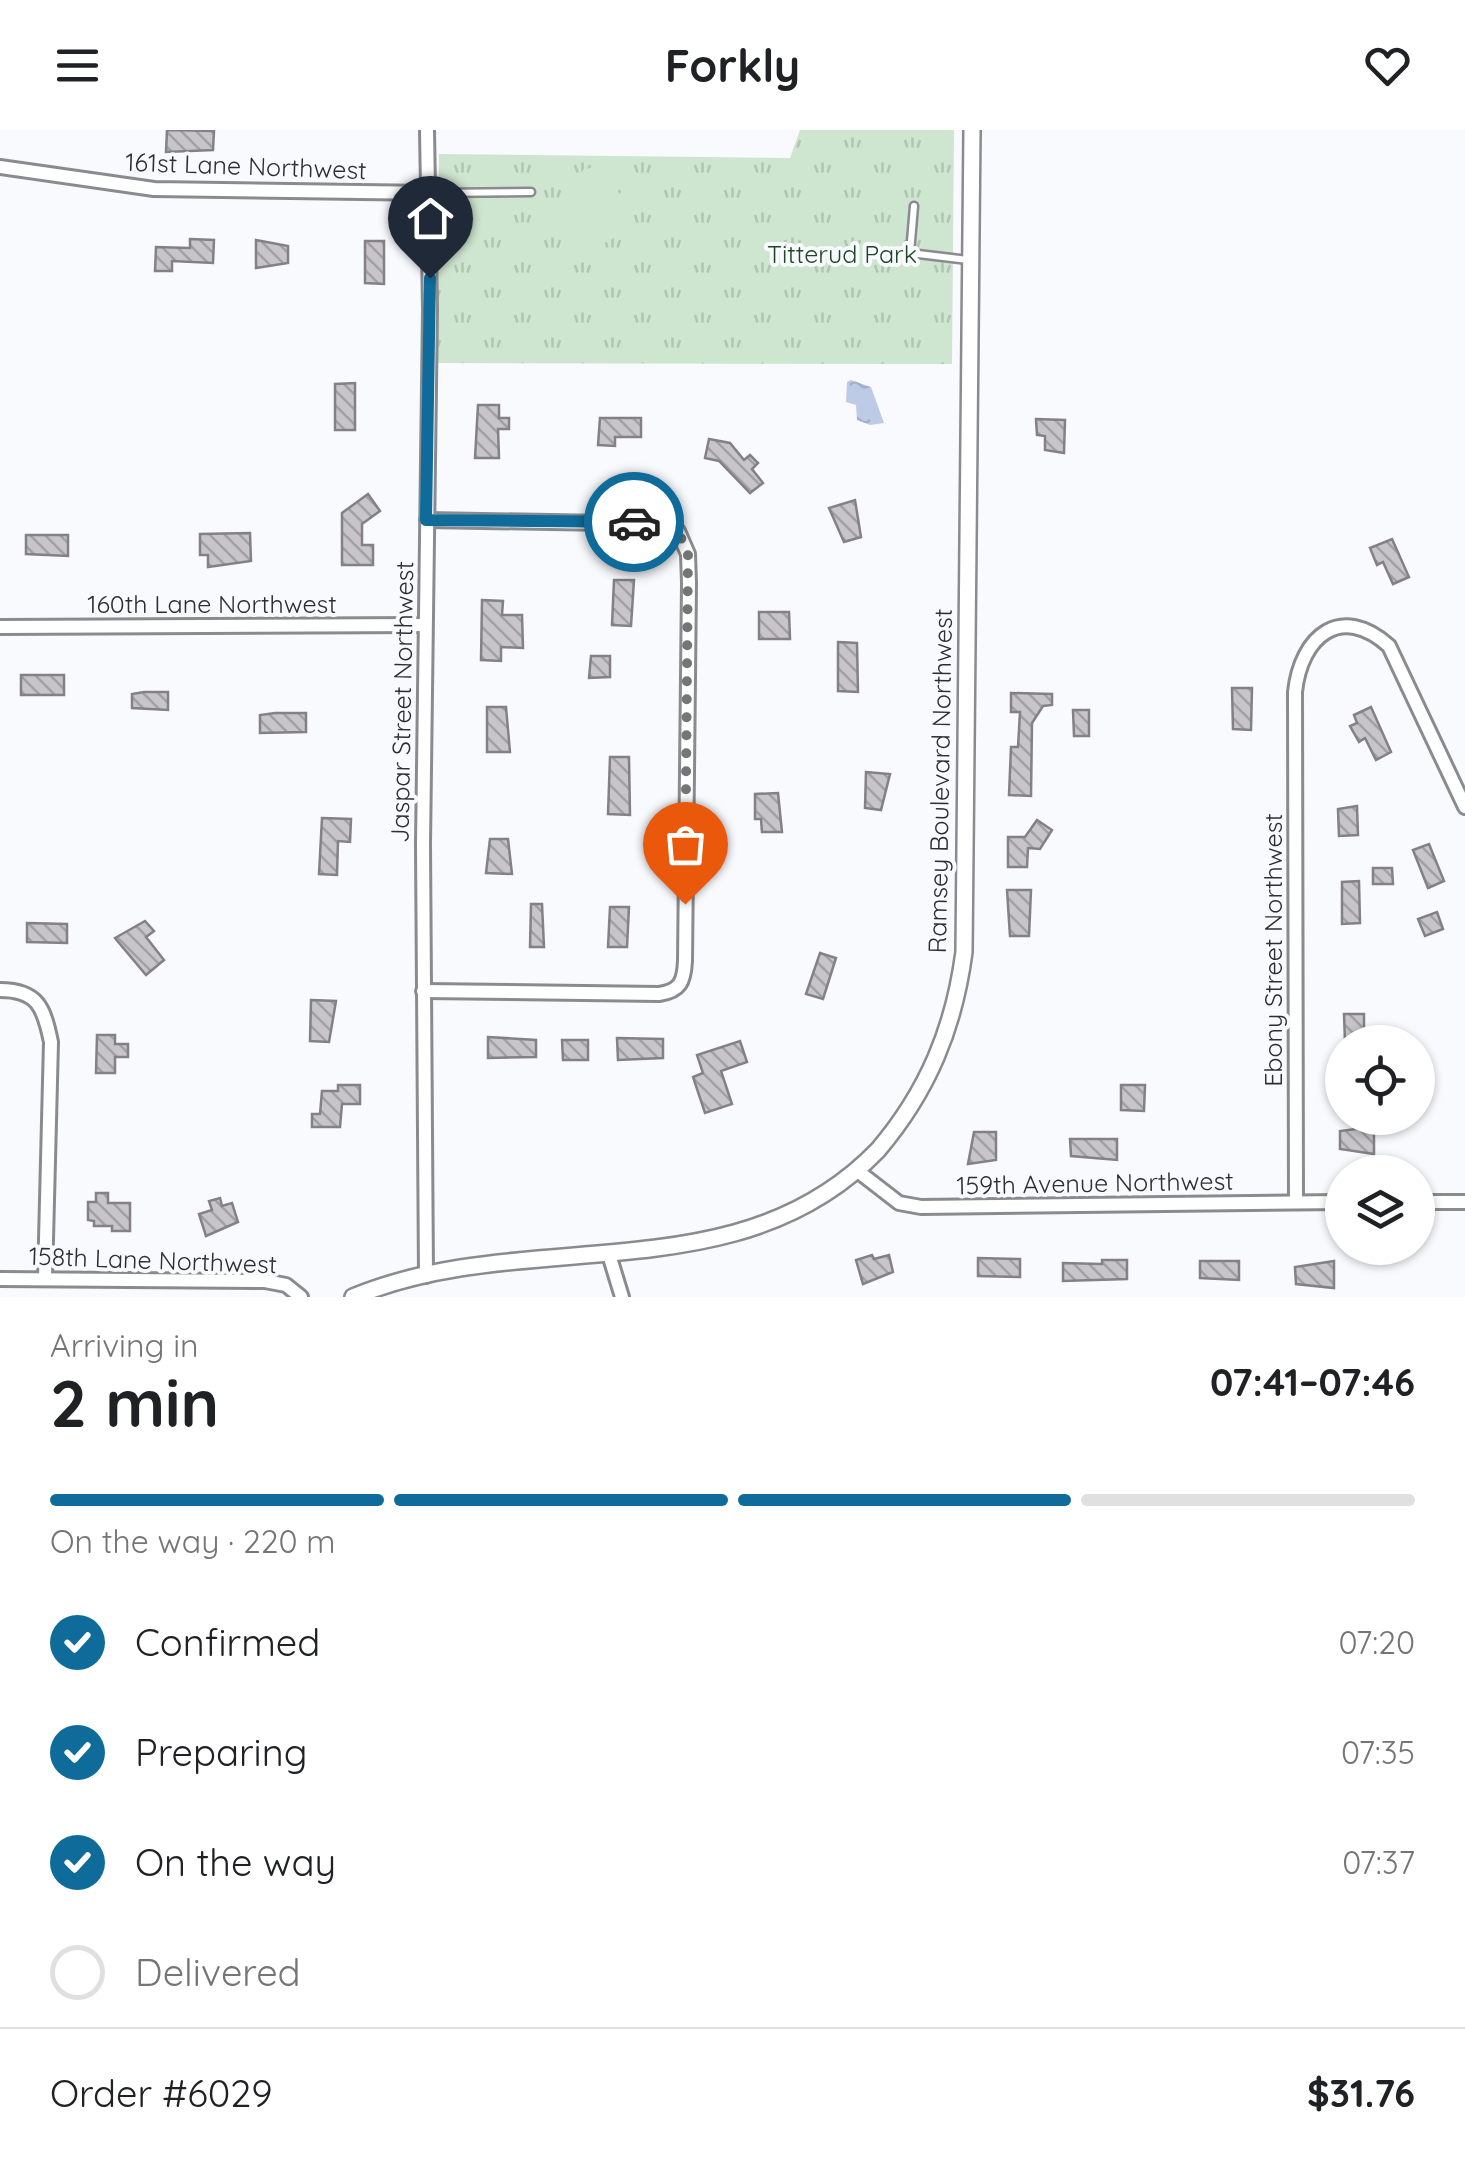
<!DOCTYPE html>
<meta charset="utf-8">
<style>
body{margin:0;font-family:Quicksand,sans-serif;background:#f2f2f2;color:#202124;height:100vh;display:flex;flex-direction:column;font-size:38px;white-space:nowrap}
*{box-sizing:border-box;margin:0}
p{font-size:32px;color:#757577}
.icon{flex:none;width:55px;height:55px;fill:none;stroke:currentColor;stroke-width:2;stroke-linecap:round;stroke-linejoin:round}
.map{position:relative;height:1167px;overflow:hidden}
.panel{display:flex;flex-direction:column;background:#fff;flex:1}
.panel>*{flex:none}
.controls{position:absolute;left:1325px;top:895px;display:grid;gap:20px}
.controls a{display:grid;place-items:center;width:110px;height:110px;border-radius:50%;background:#fff;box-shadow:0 2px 8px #0004;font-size:50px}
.pin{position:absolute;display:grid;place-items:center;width:85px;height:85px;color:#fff;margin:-102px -42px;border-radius:50% 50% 50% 0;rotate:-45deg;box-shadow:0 0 10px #0007}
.pin .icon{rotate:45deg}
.courier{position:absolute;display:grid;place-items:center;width:100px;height:100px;margin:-50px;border:8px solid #0f6b9a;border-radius:50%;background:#fff;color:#222;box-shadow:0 2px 12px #0007}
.overview em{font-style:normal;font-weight:700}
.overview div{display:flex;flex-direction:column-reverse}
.overview{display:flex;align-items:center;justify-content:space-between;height:170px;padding:0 50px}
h1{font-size:65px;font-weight:700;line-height:75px}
.bar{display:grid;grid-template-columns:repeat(4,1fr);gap:15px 10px;align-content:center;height:120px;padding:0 50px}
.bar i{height:12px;border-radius:8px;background:#e0e0e0}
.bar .selected{background:#0f6b9a}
.bar p{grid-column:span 4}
.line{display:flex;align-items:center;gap:25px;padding:0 50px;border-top:2px solid #e0e0e0}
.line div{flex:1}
ol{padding:0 50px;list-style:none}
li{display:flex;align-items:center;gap:30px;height:110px}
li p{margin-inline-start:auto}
li .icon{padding:10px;border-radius:50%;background:#0f6b9a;color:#fff;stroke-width:4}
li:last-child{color:#757577}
li i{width:55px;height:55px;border:5px solid #e0e0e0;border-radius:50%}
header{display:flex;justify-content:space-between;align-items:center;height:130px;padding:0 50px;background:#fff;font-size:45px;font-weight:700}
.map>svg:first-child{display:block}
.park{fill:url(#park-tufts)}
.pitch{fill:#cee5cf}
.water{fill:url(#water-ripples)}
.building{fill:url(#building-back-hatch);stroke:#848185;stroke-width:2.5}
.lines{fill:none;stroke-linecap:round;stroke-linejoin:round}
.service-casing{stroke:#8a8b8f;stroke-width:11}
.minor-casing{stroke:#8a8b8f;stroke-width:18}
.tertiary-casing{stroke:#8a8b8f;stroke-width:20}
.service{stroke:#fff;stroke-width:6}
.minor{stroke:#fff;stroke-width:12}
.tertiary{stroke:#fff;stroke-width:15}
.done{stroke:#747577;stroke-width:10;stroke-dasharray:0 18}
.route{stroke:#0f6b9a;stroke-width:12}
.labels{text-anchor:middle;stroke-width:8;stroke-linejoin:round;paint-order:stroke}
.street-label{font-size:25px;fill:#2d2e2f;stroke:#f9fafe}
.park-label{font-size:25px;fill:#204524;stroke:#f9fafe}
</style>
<header><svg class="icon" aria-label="menu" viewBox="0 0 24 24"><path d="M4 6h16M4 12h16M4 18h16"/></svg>Forkly<svg class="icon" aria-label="heart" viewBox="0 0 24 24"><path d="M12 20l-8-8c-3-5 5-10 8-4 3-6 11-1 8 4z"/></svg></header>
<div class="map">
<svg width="1465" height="1167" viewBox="0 0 1465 1167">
<defs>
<pattern id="park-tufts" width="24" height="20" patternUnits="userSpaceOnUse" patternTransform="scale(2.5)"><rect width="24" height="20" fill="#cee5cf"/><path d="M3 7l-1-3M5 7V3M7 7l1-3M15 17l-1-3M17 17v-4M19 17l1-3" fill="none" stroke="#b1c5b2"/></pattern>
<pattern id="water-ripples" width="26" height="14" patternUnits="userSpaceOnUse" patternTransform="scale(2.5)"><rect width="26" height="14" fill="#bdcbe7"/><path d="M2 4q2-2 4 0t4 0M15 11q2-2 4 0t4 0" fill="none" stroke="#a3afc6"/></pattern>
<pattern id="building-back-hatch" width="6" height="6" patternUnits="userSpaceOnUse" patternTransform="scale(2.5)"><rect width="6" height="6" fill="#c8c5ca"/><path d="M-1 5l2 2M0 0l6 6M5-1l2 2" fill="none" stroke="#a3a0a4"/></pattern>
</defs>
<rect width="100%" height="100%" fill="#f9fafe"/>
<!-- park -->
<path class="park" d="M800 0H954L952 234 437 233 439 24 790 28Z"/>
<!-- pitch -->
<path class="pitch" d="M600 37 630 78C620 140 543 113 554 77 558 65 576 49 584 39Z"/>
<!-- water -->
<path class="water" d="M851 250 871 257 884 293 870 295 857 290 856 275 846 272 847 252Z"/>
<!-- building -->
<g class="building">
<path d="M167 0 214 1 213 20 166 22Z"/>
<path d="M190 109 214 110 213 133 172 131V141H155L156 117 190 118Z"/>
<path d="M256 110 288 116V133L256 138Z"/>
<path d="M365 111H384V154L365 153Z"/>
<path d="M355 253V300H335V254Z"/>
<path d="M478 275H499V288H509V299H498L499 328H475Z"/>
<path d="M600 288H641V307H615V316L598 315Z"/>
<path d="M1036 289 1065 290 1064 323 1045 320V306L1037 305Z"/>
<path d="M709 309 730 313 744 330 750 325 758 333 752 339 763 353 750 363 719 331 705 328Z"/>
<path d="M368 364 380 381 362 394V415H373V435H342V383Z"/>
<path d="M855 370 861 407 844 412 829 378Z"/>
<path d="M250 403 251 431 208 437V425H200V404Z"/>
<path d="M26 405H68V426L26 424Z"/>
<path d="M1392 409 1409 447 1393 454 1383 432 1377 435 1370 418Z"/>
<path d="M614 450H634L631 496 612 495Z"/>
<path d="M482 470 503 471 502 485H522L523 518 501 517V531L481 530Z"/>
<path d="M759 482H789L790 509H759Z"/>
<path d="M838 512 857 513 858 562 838 561Z"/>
<path d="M591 526H610V547L589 548Z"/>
<rect x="21" y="545" width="43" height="20"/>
<path d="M1232 558H1252L1251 600 1233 599Z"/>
<path d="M144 562H168V580L132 578V564Z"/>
<path d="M1011 563 1052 564V575L1043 576 1032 593 1031 666 1009 665 1011 617H1018L1020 582H1011Z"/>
<path d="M487 577H506L510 622H487Z"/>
<path d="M1371 577 1391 622 1376 630 1365 608 1359 612 1350 596 1357 593 1354 585Z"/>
<path d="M1073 580H1089V606H1074Z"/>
<path d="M275 583H306V602L260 603V585Z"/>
<path d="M610 627H629L630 685 608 684Z"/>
<path d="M866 642 890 644 881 680 865 678Z"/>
<path d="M778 663 782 702H762L761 689H755V664Z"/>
<path d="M1357 676 1358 705 1339 706 1338 679Z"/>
<path d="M322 688 351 689 350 712 338 711 337 745 319 744Z"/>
<path d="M1037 690 1052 700 1040 719 1028 718 1027 737H1008V707H1025Z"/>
<path d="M490 709H508L512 744 486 743Z"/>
<path d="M1429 714 1444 751 1428 758 1413 720Z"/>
<path d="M1373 738H1392L1393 754H1373Z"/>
<path d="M1359 751 1360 793 1342 794V752Z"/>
<path d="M1007 760H1031L1029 806H1010Z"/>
<path d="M531 774H542L544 817H530Z"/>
<path d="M610 777H629L627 817H608Z"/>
<path d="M1437 782 1443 799 1425 806 1418 789Z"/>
<path d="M145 791 154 801 146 807 164 830 146 845 115 808Z"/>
<path d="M27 793 67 794V813L27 812Z"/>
<path d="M820 823 836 828 823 869 806 864Z"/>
<path d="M311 870 336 871 329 912 310 911Z"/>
<path d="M1344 884H1364V912H1345Z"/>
<path d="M97 905H115V914H128V927H115V943H96Z"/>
<path d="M488 907 536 910V927L488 928Z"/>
<path d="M617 908 663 909V928L618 930Z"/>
<path d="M562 910H588V930H563Z"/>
<path d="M740 911 747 932 721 941 732 974 705 983 693 947 703 943 697 925Z"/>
<path d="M338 955H360V974H342L340 997H312V984H320L322 961H338Z"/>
<path d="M1121 955H1145L1144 981 1121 980Z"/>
<path d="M1356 999H1374V1024L1340 1019V1001Z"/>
<path d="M974 1002H996V1030L968 1034Z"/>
<path d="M1070 1009H1117V1030L1071 1026Z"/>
<path d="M96 1063H108V1073H130V1101H112V1096H94V1091L88 1090V1072H96Z"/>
<path d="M220 1068 222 1076 232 1073 238 1092 206 1106 199 1084 212 1080 209 1071Z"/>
<path d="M872 1125 874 1129 889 1125 893 1142 863 1154 856 1130Z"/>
<path d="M978 1128 1020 1129V1147L978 1146Z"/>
<path d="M1102 1130H1127V1149L1063 1151V1133L1102 1134Z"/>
<path d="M1200 1131H1239V1150L1200 1148Z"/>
<path d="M1334 1131V1158L1296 1154 1295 1137Z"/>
</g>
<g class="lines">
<!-- service casing -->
<g class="service-casing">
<g id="service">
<path d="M432 63 531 62"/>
<path d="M914 76 910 123 968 130"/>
</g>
</g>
<!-- minor casing -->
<g class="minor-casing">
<g id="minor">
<path d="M0 37 154 59 431 63"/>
<path d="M0 497 425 495"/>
<path d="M0 860C38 860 44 878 51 912L45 1149"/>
<path d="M423 861 659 864C680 861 684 852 685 831L689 453 688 424 678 401 664 394 427 390"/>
<path d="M859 1042 899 1073 921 1077 1342 1072"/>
<path d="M1296 1072 1295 562C1301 506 1341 473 1389 516L1465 677"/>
<path d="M1418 1072H1465"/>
<path d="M611 1131 622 1167"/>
<path d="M426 1146 423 715 430 179 427 0"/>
<path d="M0 1149 265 1151 286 1155 301 1167"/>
</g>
</g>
<!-- tertiary casing -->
<g class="tertiary-casing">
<path id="tertiary" d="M353 1167C529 1094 736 1167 878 1020 928 961 954 898 964 822L972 0"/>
</g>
<!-- service -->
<use href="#service" class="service"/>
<!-- minor -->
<use href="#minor" class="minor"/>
<!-- tertiary -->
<use href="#tertiary" class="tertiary"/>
</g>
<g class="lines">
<!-- done -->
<path class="done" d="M634 392 664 394 678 401 688 424 685 774"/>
<!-- route -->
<path class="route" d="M430 148 426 390 634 392"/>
</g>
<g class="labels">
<!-- street labels -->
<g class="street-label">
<text transform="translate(246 36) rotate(2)" y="9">161st Lane Northwest</text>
<text x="212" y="483">160th Lane Northwest</text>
<text transform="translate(402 572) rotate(-89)" y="9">Jaspar Street Northwest</text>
<text transform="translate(940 651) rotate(-89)" y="9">Ramsey Boulevard Northwest</text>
<text transform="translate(1273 820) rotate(-90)" y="9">Ebony Street Northwest</text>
<text transform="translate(1095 1053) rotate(-1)" y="9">159th Avenue Northwest</text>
<text transform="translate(153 1130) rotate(2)" y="9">158th Lane Northwest</text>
</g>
<!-- park labels -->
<g class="park-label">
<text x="842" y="133">Titterud Park</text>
</g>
</g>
</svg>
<div class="controls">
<a><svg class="icon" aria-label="locate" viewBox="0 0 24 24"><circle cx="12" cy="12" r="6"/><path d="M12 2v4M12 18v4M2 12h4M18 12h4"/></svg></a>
<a><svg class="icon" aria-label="layers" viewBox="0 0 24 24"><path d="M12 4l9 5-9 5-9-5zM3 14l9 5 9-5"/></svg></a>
</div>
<div class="pin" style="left:685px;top:774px;background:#ea580c"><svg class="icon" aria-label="bag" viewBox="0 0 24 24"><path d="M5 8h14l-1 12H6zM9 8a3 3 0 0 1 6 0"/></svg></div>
<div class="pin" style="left:430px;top:148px;background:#1f2937"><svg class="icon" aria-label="home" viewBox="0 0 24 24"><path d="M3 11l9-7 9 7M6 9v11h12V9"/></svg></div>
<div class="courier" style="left:634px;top:392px"><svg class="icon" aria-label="car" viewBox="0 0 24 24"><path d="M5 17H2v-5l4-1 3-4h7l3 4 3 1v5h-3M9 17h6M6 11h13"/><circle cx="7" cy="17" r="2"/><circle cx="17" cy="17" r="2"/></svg></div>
</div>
<section class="panel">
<div class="overview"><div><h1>2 min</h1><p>Arriving in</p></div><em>07:41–07:46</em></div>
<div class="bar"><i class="selected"></i><i class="selected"></i><i class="selected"></i><i></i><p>On the way · 220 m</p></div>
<ol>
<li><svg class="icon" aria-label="check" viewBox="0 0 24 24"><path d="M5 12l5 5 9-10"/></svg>Confirmed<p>07:20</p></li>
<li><svg class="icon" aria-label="check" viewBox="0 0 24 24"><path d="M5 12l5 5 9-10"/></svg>Preparing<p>07:35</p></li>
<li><svg class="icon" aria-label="check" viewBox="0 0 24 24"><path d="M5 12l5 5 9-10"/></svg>On the way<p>07:37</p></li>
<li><i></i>Delivered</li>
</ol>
<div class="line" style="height:130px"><div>Order #6029</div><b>$31.76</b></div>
</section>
